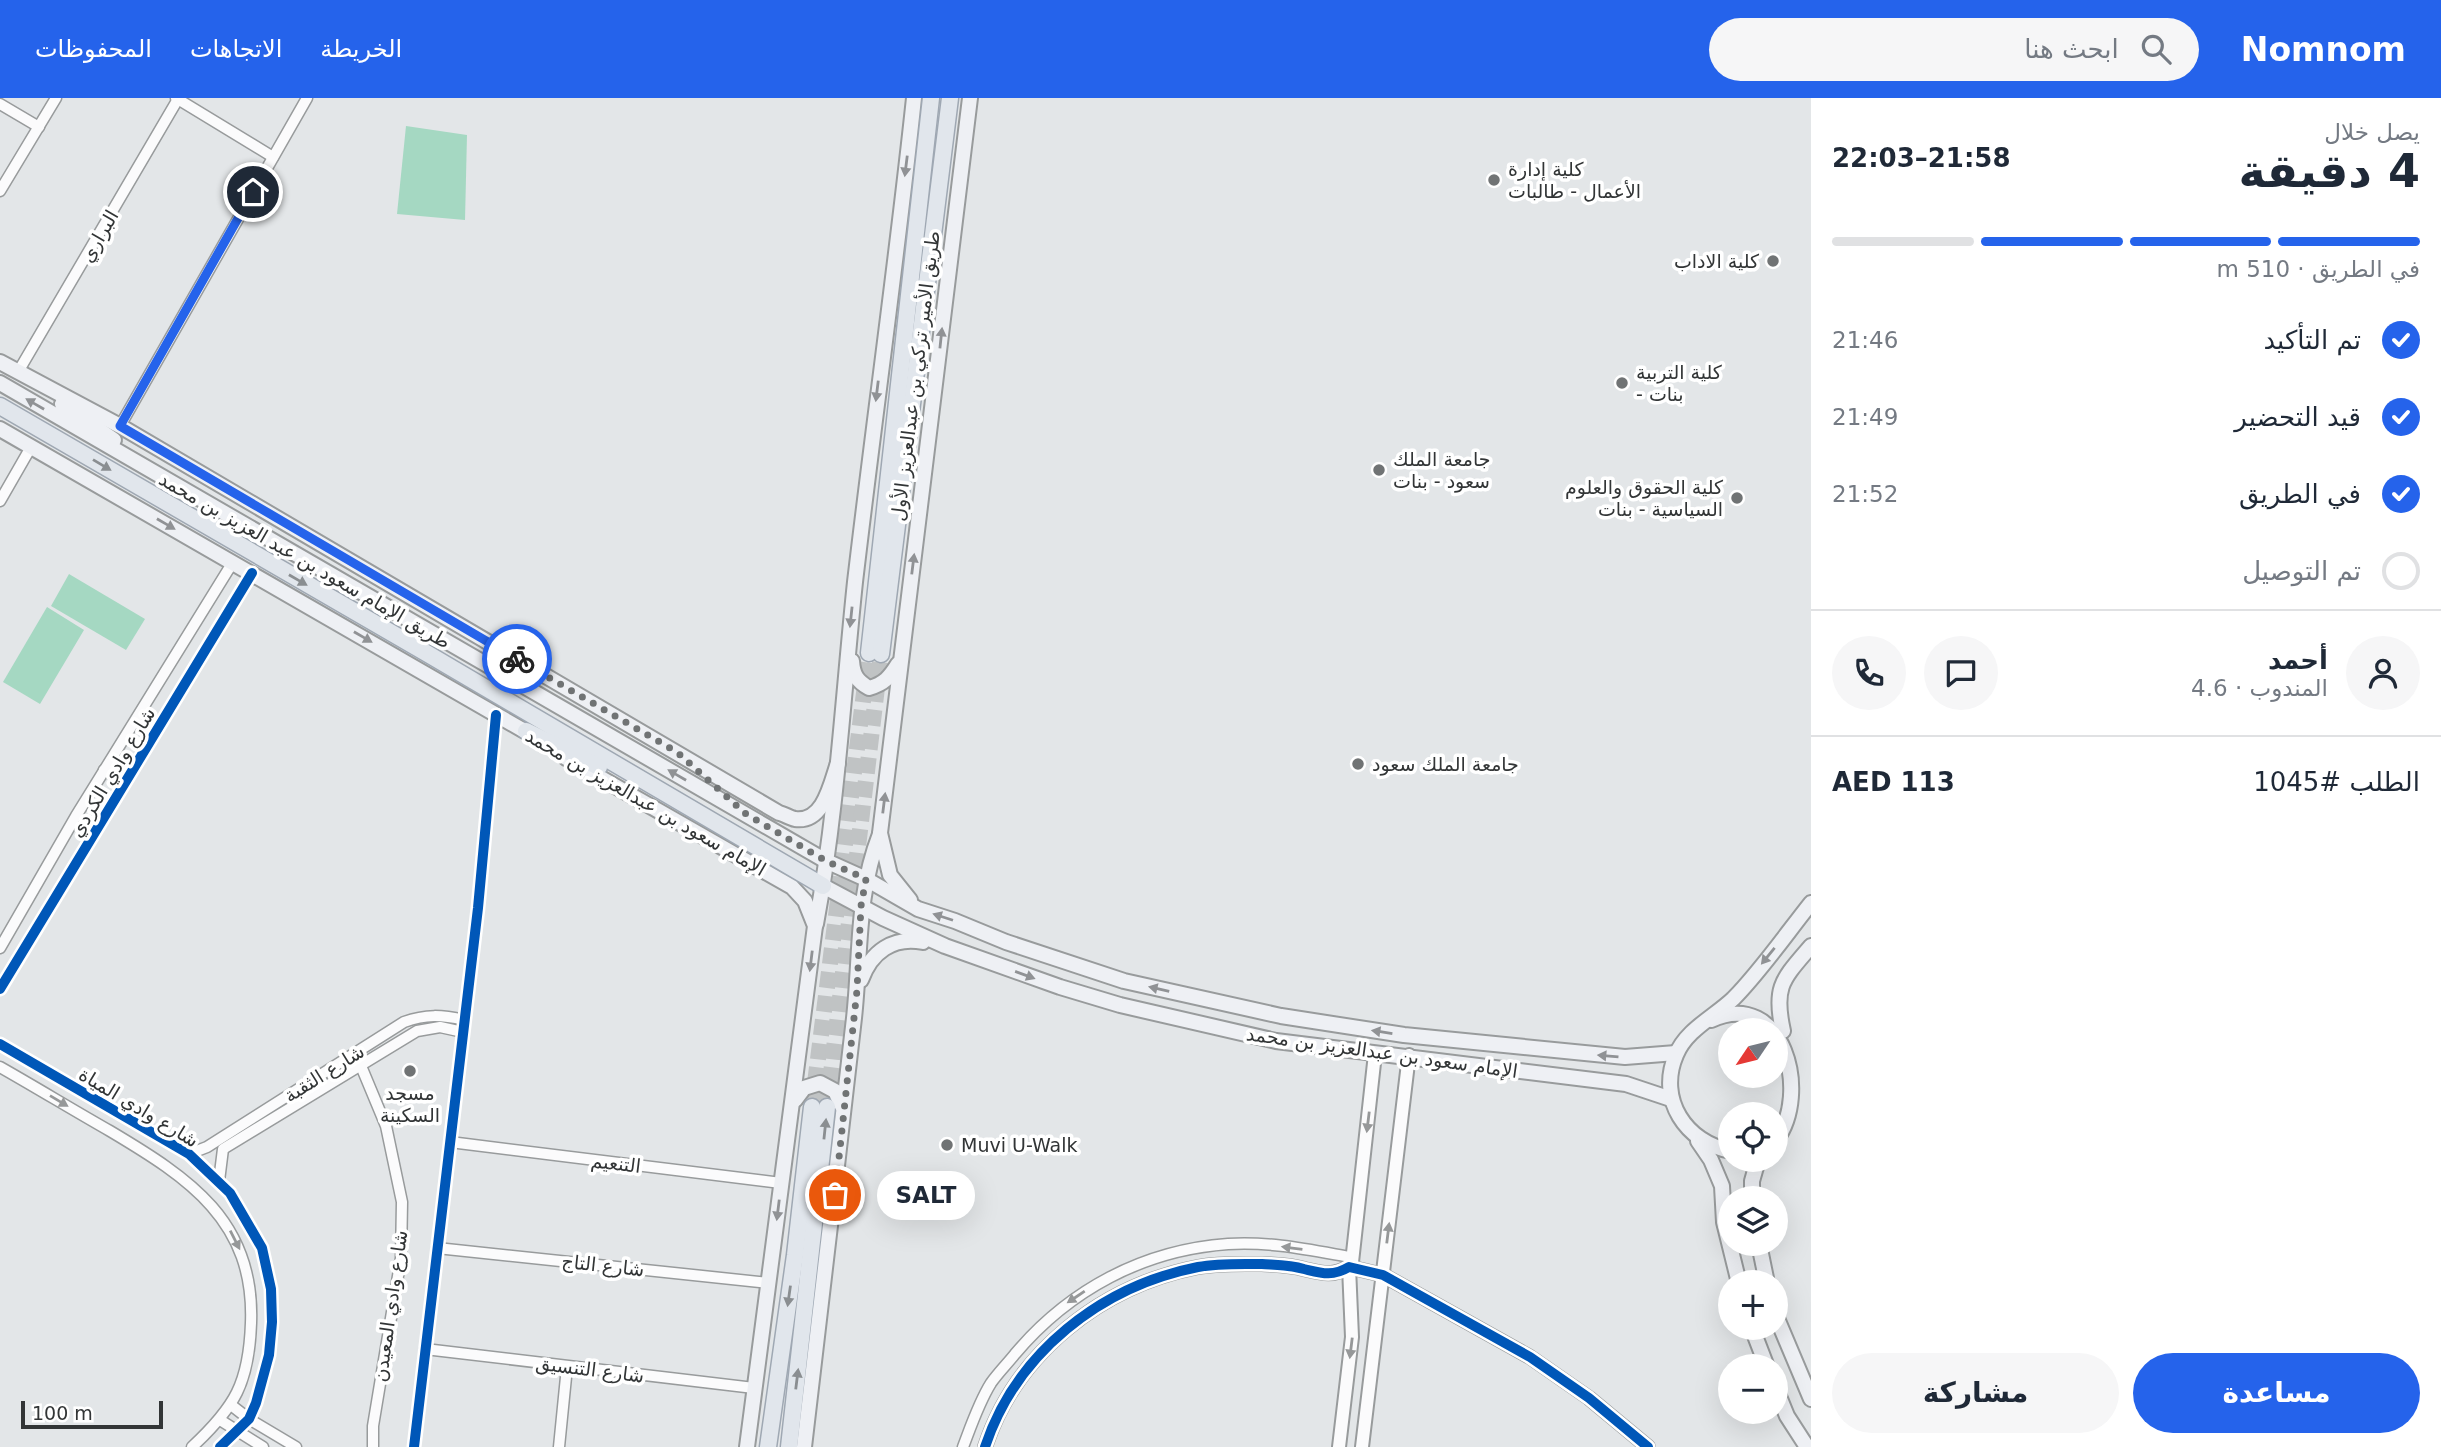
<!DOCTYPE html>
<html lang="ar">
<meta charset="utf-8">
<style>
body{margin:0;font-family:"DejaVu Sans",Cairo,sans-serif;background:#f6f6f7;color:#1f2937;direction:rtl;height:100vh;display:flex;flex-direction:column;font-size:26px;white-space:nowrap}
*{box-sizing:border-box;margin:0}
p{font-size:23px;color:#747a83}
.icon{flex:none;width:38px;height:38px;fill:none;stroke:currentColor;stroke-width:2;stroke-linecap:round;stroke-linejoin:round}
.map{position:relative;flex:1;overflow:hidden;direction:ltr}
.panel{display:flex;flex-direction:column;background:#fff;width:630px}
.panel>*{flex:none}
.needle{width:46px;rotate:235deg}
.buttons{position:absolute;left:1718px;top:920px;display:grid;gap:14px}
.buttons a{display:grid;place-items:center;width:70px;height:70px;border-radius:50%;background:#fff;box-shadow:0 7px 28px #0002;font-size:35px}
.scale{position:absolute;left:21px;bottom:18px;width:142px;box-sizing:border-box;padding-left:7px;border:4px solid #323536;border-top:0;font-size:19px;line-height:24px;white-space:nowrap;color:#323536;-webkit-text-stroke:5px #fff;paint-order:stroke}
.pin{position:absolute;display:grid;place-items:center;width:60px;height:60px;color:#fff;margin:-30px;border:4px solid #fff;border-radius:50%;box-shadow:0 2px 7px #0007}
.courier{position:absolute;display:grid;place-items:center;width:70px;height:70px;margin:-35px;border:5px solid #2563eb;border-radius:50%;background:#fff;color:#222;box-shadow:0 2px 9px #0007}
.bubble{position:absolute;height:49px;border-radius:24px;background:#fff;box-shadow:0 7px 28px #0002;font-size:23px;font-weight:800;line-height:49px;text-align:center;direction:rtl}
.headline em{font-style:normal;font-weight:800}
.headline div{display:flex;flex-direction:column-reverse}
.headline{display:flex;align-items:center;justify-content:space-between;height:119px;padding:0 21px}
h1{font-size:46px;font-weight:800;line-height:52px}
.bar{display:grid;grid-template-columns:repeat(4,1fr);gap:10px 7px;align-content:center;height:84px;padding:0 21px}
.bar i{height:9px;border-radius:5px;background:#e0e1e3}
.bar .current{background:#2563eb}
.bar p{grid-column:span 4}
.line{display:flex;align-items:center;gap:18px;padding:0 21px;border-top:2px solid #e0e1e3}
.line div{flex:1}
.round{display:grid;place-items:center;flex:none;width:74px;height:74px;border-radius:37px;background:#f6f6f7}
ol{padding:0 21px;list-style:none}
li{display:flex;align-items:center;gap:21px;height:77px}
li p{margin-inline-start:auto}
li .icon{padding:7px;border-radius:50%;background:#2563eb;color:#fff;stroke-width:4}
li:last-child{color:#747a83}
li i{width:38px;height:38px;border:4px solid #e0e1e3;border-radius:50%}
.cta{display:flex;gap:14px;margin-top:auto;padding:14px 21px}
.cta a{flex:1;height:80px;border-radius:42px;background:#2563eb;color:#fff;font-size:28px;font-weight:800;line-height:80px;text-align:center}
.cta a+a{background:#f6f6f7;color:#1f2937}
header{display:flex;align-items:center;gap:42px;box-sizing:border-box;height:98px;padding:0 35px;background:#2563eb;color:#fff}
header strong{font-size:33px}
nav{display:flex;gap:38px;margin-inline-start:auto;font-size:24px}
.search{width:490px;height:63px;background:#f6f6f7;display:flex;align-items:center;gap:18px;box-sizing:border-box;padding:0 24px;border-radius:38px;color:#747a83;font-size:26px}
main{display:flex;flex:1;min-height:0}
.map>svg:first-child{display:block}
.green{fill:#a5d8c2}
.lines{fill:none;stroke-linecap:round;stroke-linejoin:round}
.primary-tunnel{stroke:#c0c3c4;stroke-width:16;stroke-dasharray:16 8;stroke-linecap:butt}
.minor-casing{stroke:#989b9c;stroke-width:13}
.tertiary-casing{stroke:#989b9c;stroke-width:16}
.secondary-casing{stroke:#989b9c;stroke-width:18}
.primary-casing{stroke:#9fa8b3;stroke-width:19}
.minor{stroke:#fbfbfc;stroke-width:10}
.tertiary{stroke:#fbfbfc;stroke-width:12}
.secondary{stroke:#eef0f4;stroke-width:14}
.primary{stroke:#e1e6ec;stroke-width:16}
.cycleway-casing{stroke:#fff;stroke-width:15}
.cycleway{stroke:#0057b8;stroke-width:10}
.oneway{fill:#909295}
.oneway2{fill:#8a8e91}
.oneway3{fill:#969899}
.done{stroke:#707374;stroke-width:7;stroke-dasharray:0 12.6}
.route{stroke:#2563eb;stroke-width:9}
.poi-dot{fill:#707374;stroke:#fff;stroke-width:2.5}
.labels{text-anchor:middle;stroke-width:7;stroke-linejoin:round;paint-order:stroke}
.poi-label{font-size:19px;fill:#323536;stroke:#fff;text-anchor:start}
.street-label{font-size:19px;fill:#323536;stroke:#fff}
</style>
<header>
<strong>Nomnom</strong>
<div class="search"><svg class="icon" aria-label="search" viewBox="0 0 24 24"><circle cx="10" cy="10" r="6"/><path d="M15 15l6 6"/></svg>ابحث هنا</div>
<nav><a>الخريطة</a><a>الاتجاهات</a><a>المحفوظات</a></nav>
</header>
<main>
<section class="panel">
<div class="headline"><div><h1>4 دقيقة</h1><p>يصل خلال</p></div><em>21:58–22:03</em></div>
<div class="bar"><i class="current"></i><i class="current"></i><i class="current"></i><i></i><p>في الطريق · 510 m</p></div>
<ol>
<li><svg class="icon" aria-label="check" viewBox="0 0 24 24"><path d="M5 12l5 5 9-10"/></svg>تم التأكيد<p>21:46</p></li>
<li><svg class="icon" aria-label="check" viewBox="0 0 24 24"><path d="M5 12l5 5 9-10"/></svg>قيد التحضير<p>21:49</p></li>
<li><svg class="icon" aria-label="check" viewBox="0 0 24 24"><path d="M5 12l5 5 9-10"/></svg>في الطريق<p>21:52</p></li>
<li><i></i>تم التوصيل</li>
</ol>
<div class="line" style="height:126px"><a class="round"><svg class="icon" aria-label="person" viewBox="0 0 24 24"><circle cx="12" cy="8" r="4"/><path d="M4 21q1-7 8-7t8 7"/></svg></a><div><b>أحمد</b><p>المندوب · 4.6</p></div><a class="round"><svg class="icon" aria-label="chat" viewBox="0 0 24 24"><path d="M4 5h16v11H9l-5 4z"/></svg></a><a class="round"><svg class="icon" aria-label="phone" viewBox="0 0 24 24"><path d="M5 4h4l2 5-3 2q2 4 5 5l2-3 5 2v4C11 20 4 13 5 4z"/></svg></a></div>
<div class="line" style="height:91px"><div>الطلب #1045</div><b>AED 113</b></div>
<div class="cta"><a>مساعدة</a><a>مشاركة</a></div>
</section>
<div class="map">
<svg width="1811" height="1349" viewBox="0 0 1811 1349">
<rect width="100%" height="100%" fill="#e3e6e8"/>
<!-- green -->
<g class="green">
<path d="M406 28 467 37 465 122 397 116Z"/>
<path d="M69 476 145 521 126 552 51 508Z"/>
<path d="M47 509 84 532 40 606 3 584Z"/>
</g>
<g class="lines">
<!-- primary-tunnel -->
<g class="primary-tunnel">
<path d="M812 1009 869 555"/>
<path d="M827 1009 881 556"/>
</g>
<!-- minor casing -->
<g class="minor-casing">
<g id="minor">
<path d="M176 0 273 59"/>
<path d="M0 6 39 29"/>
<path d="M0 93 56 0"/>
<path d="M18 274 178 1"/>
<path d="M120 328 307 0"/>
<path d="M0 403 31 349"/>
<path d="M104 672 125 685"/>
<path d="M0 850 76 718 233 464"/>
<path d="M0 891 252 475"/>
<path d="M0 946 189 1056 230 1095 262 1150 271 1191 272 1224 269 1257 256 1305 249 1321 220 1349"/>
<path d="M361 968 386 1028 402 1104 401 1160 373 1328V1349"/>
<path d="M0 969C37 990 73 1012 110 1033 189 1080 255 1123 251 1225 249 1285 235 1309 192 1349"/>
<path d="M450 1044 781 1085"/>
<path d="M189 1056 207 1049 404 924C426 916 442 917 464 922"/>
<path d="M219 1083 223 1051 417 933 440 929 463 934"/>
<path d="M437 1150 769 1185"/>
<path d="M425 1251 754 1290"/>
<path d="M231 1307 249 1321 296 1349"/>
<path d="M220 1322 263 1349"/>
<path d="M414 1349 478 810 496 617"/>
<path d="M559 1349 567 1269"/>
<path d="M963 1349C971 1328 979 1304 991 1285 998 1275 1007 1266 1015 1256 1069 1192 1143 1152 1228 1146 1268 1143 1310 1152 1350 1159L1349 1169"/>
</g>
</g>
<!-- tertiary casing -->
<g class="tertiary-casing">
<g id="tertiary">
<path d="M985 1349C1016 1255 1101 1188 1198 1169 1219 1165 1241 1166 1262 1166 1275 1167 1290 1167 1304 1171 1321 1175 1332 1179 1349 1169L1383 1177 1530 1259 1589 1300 1648 1349"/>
<path d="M1339 1349 1352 1239 1349 1169 1352 1164 1375 956"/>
<path d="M1362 1349 1409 957"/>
</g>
</g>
<!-- secondary casing -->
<g class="secondary-casing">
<g id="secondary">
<path d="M0 264 120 328 779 715C784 716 790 720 795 721 824 725 831 685 838 665"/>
<path d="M0 285 826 763 866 781 918 811 955 823 1006 844 1124 883 1281 918 1404 937 1625 959 1676 955"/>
<path d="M62 306 114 342"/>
<path d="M0 331 535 639"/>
<path d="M852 563C853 577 857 583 869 590 884 586 890 579 898 566"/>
<path d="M566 660 792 789 805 803 815 828 747 1349"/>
<path d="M823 788 883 820 945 848 1060 889 1120 907 1276 943 1626 986 1671 1001"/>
<path d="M910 802 890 777 880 735 970 0"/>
<path d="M816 826C837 713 843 598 855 484 874 322 897 161 914 0"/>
<path d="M861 882C871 854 893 838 923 844"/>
<path d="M1711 922C1784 889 1811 996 1776 1042"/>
<path d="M1783 933C1773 888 1783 881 1811 848"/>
<path d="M795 1002 804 990 820 985 835 993 842 1008"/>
<path d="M1698 1043 1711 1062 1722 1088 1724 1124 1739 1185"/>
<path d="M1731 1053C1686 1045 1657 1001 1676 957 1686 932 1714 919 1733 901 1760 874 1787 835 1811 805"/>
<path d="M1752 1101V1083L1758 1062"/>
<path d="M1759 1146 1767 1185"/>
<path d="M1776 1218 1811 1301"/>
<path d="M1752 1230 1767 1269"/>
<path d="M1776 1291 1787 1318 1807 1349"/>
<path d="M804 1349C822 1206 837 1063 854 920 861 857 856 797 880 736"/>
</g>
</g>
<!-- primary casing -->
<g class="primary-casing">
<g id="primary">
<path d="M0 308 428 556 823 788"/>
<path d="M869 555 931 0"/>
<path d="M881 556 950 0"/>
<path d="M526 633 599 669"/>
<path d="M768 1349 795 1157 812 1009"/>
<path d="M789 1349 827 1009"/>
</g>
</g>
<!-- minor -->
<use href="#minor" class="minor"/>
<!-- tertiary -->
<use href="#tertiary" class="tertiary"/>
<!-- secondary -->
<use href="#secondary" class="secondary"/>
<!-- primary -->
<use href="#primary" class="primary"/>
<!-- cycleway casing -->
<g class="cycleway-casing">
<g id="cycleway">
<path d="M0 891 252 475"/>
<path d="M0 946 189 1056 230 1095 262 1150 271 1191 272 1224 269 1257 256 1305 249 1321 220 1349"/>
<path d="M414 1349 478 810 496 617"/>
<path d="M985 1349C1016 1255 1101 1188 1198 1169 1219 1165 1241 1166 1262 1166 1275 1167 1290 1167 1304 1171 1321 1175 1332 1179 1349 1169L1383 1177 1530 1259 1589 1300 1648 1349"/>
</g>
</g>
<!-- cycleway -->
<use href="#cycleway" class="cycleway"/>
</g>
<!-- one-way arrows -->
<defs><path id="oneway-solid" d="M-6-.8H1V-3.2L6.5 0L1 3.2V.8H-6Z" transform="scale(1.75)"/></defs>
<g class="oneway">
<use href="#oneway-solid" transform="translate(906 68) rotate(97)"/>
<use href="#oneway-solid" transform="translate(941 240) rotate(-84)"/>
<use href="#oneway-solid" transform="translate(877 293) rotate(97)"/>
<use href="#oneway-solid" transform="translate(35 306) rotate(-150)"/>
<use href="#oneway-solid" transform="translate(166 426) rotate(30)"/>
<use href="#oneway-solid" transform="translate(913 466) rotate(-83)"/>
<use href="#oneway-solid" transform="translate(851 519) rotate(96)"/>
<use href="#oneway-solid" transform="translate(363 539) rotate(30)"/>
<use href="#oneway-solid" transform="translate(677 677) rotate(-150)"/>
<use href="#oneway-solid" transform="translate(884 705) rotate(-83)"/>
<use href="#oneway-solid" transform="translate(943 819) rotate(-162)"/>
<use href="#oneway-solid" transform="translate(1768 858) rotate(129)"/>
<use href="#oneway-solid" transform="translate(811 863) rotate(97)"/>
<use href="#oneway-solid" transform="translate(1025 877) rotate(20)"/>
<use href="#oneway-solid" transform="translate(1159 891) rotate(-167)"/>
<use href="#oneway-solid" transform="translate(1382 934) rotate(-171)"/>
<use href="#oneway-solid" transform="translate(1608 958) rotate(-175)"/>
<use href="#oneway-solid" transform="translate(778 1112) rotate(97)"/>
</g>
<g class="oneway2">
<use href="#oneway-solid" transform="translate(102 367) rotate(31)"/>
<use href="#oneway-solid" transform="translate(298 482) rotate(30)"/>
<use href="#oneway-solid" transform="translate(825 1031) rotate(-84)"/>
<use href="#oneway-solid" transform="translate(789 1198) rotate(98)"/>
<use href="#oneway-solid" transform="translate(797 1281) rotate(-83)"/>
</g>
<g class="oneway3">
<use href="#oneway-solid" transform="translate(59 1003) rotate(31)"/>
<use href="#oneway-solid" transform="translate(1368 1024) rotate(97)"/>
<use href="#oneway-solid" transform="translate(1388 1135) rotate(-83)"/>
<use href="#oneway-solid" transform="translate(235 1142) rotate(63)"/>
<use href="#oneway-solid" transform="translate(1292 1150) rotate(-173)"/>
<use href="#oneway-solid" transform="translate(1076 1199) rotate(146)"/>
<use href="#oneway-solid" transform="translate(1351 1250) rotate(97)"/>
</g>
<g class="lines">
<!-- done -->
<path class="done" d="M517 561 677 654 746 716 826 763 866 781 861 808 857 892 835 1097"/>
<!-- route -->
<path class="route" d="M253 94 120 328 517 561"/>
</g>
<!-- markers -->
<g class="poi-dot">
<circle cx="1494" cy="82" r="7"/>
<circle cx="1773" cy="163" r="7"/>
<circle cx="1622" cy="285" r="7"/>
<circle cx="1379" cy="372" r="7"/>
<circle cx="1737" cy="400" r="7"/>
<circle cx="1358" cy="666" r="7"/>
<circle cx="410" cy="973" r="7"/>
<circle cx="947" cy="1047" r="7"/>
</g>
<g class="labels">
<!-- poi labels -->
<g class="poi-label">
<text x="1508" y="78">كلية إدارة<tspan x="1508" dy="22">الأعمال - طالبات</tspan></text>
<text x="1759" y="170" text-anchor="end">كلية الاداب</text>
<text x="1636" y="281">كلية التربية<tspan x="1636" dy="22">- بنات</tspan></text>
<text x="1393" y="368">جامعة الملك<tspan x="1393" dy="22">سعود - بنات</tspan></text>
<text x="1723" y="396" text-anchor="end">كلية الحقوق والعلوم<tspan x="1723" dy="22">السياسية - بنات</tspan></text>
<text x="1372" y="673">جامعة الملك سعود</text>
<text x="410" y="1002" text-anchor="middle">مسجد<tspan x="410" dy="22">السكينة</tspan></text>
<text x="961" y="1054">Muvi U-Walk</text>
</g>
<!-- street labels -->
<g class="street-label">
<text transform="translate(99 138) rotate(-60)" y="7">البراري</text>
<text transform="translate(915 278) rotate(-83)" y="7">طريق الأمير تركي بن عبدالعزيز الأول</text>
<text transform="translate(305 462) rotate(30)" y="7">طريق الإمام سعود بن عبد العزيز بن محمد</text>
<text transform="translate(112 674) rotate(-59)" y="7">شارع وادي الكردي</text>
<text transform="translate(646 704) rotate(30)" y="7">الإمام سعود بن عبدالعزيز بن محمد</text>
<text transform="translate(1382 954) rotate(8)" y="7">الإمام سعود بن عبدالعزيز بن محمد</text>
<text transform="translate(324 975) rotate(-32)" y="7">شارع الثقبة</text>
<text transform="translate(139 1009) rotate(31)" y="7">شارع وادي المياة</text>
<text transform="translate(616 1065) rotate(7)" y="7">التنعيم</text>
<text transform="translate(603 1167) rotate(6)" y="7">شارع التاج</text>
<text transform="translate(390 1208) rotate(-82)" y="7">شارع وادي المعيدن</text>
<text transform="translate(590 1271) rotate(7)" y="7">شارع التنسيق</text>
</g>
</g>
</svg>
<div class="buttons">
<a><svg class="needle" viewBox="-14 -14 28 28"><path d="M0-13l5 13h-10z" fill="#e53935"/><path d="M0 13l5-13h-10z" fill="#747a83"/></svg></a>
<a><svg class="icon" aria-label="locate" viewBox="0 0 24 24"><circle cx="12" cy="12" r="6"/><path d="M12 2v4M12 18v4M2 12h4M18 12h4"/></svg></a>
<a><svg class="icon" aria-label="layers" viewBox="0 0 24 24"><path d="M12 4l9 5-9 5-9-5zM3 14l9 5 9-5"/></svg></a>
<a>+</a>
<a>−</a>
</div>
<div class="scale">100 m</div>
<div class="pin" style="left:835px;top:1097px;background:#ea580c"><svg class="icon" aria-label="bag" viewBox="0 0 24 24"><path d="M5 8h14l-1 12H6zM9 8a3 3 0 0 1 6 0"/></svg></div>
<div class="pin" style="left:253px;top:94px;background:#1f2937"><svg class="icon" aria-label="home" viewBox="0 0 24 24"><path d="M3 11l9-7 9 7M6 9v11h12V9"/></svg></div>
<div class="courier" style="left:517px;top:561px"><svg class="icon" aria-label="bike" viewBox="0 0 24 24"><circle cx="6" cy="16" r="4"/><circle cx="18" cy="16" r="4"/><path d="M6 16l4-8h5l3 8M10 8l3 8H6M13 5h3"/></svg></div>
<div class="bubble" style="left:877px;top:1073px;width:98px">SALT</div>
</div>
</main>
